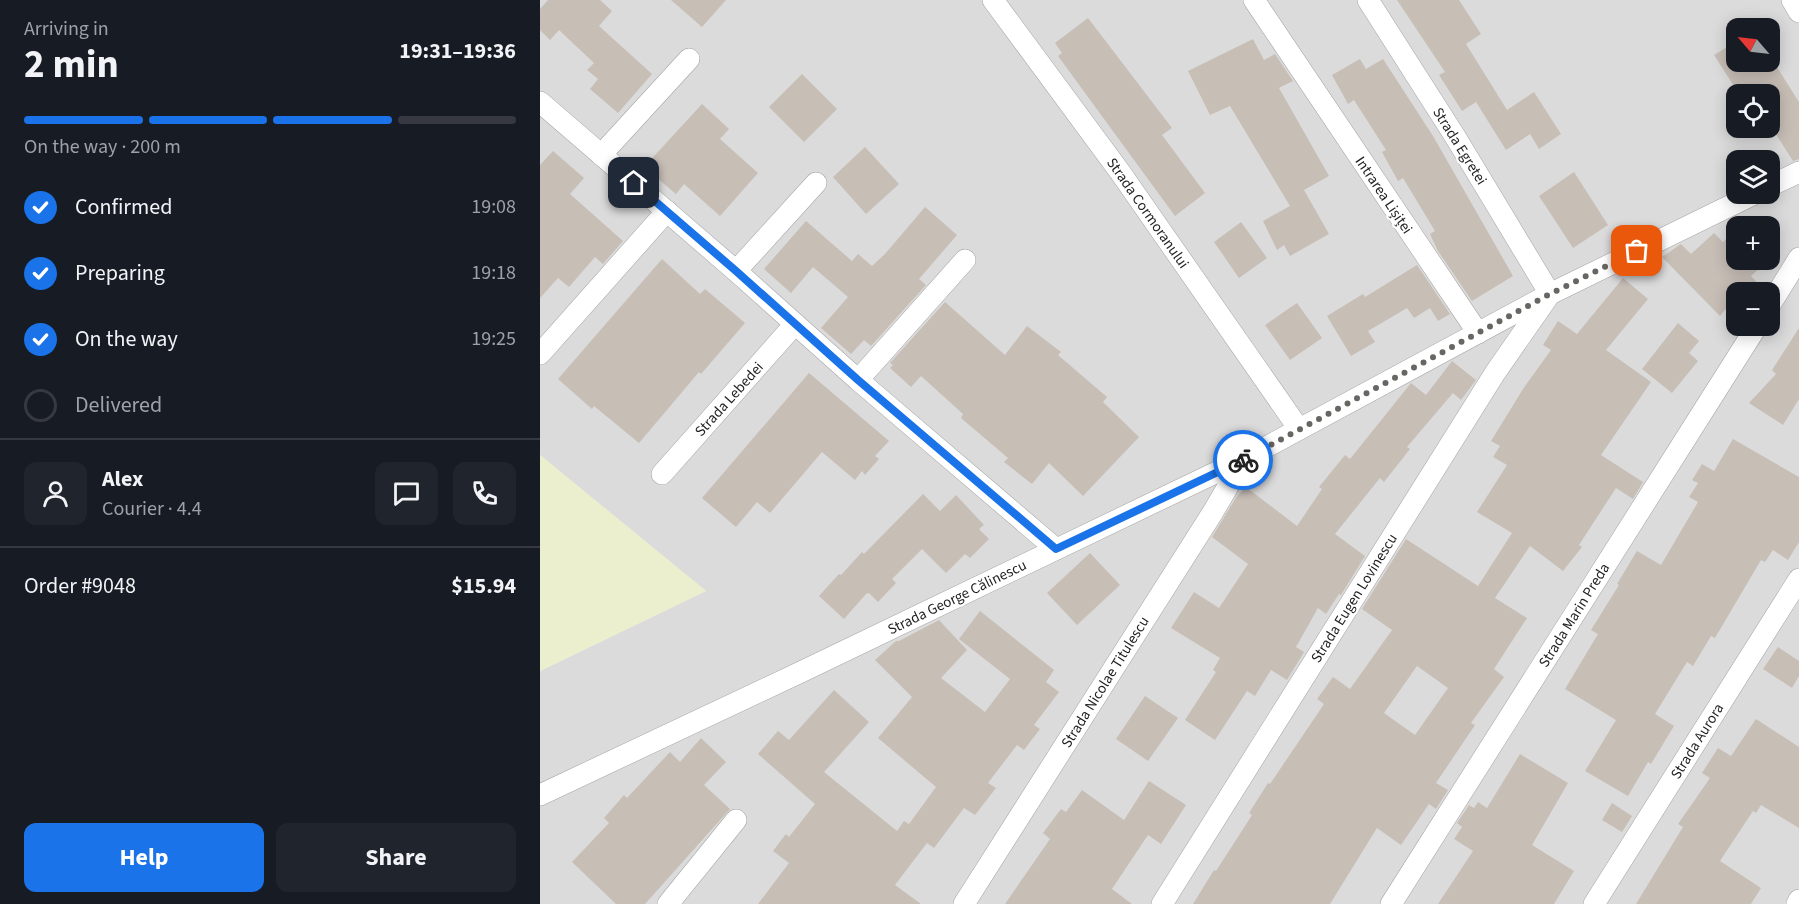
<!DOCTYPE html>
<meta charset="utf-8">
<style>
body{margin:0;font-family:"Source Sans 3",sans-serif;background:#20242c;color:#f1f3f6;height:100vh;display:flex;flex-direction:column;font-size:22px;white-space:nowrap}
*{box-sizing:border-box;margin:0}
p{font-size:20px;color:#9ea1a6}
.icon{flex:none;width:33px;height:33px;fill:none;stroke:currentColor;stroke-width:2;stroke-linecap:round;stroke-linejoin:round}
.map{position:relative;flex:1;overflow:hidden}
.panel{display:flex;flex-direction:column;background:#171b24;width:540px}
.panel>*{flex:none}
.needle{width:39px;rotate:298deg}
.controls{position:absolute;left:1186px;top:18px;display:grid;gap:12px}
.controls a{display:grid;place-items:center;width:54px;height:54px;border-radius:12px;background:#171b24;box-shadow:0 3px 15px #0003;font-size:30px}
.pin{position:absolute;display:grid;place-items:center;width:51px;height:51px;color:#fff;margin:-26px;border-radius:12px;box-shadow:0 3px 9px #0006}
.courier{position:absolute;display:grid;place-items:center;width:60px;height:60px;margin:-30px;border:4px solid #1a73e8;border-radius:50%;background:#fff;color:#222;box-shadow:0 2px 8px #0007}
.summary em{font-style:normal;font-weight:700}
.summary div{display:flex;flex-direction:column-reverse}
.summary{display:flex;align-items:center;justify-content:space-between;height:102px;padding:0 24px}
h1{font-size:39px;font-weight:700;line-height:45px}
.bar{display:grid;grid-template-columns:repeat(4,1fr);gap:9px 6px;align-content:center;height:72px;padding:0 24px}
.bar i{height:8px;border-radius:4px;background:#363941}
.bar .current{background:#1a73e8}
.bar p{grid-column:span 4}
.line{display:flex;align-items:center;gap:15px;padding:0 24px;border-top:2px solid #363941}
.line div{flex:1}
.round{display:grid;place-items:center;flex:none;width:63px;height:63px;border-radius:12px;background:#20242c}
ol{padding:0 24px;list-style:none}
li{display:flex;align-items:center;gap:18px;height:66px}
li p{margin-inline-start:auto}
li .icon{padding:6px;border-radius:50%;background:#1a73e8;color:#fff;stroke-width:4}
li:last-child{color:#9ea1a6}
li i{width:33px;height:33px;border:3px solid #363941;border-radius:50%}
.cta{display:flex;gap:12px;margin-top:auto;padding:12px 24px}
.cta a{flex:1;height:69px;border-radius:12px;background:#1a73e8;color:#fff;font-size:24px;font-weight:700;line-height:69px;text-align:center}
.cta a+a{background:#20242c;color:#f1f3f6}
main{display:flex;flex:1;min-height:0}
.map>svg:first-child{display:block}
.residential{fill:#dcdbdb;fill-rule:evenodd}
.farmland{fill:#ebefce}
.building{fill:#c7beb6;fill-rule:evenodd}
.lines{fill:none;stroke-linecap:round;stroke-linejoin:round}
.street-casing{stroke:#a5a5a5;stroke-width:22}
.street{stroke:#fff;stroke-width:21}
.done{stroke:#676663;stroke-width:6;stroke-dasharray:0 10.8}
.route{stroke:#1a73e8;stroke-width:8}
.labels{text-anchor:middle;stroke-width:4.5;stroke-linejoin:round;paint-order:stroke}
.street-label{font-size:15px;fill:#1e1e1e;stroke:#fff}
</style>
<main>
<section class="panel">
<div class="summary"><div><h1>2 min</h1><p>Arriving in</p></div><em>19:31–19:36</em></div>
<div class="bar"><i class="current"></i><i class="current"></i><i class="current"></i><i></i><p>On the way · 200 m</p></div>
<ol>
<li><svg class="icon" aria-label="check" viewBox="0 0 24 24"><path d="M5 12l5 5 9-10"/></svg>Confirmed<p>19:08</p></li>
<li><svg class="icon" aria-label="check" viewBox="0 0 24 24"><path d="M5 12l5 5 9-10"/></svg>Preparing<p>19:18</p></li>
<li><svg class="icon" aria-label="check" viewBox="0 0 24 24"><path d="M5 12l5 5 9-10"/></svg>On the way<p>19:25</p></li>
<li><i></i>Delivered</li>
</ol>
<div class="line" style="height:108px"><a class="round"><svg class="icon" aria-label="person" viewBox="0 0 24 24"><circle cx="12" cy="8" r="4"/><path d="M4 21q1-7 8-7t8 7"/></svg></a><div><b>Alex</b><p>Courier · 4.4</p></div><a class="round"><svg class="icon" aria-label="chat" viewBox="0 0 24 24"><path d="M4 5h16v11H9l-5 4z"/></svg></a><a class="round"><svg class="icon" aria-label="phone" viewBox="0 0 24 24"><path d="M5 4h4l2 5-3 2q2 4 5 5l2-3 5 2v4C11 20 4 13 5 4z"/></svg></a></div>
<div class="line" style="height:78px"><div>Order #9048</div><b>$15.94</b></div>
<div class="cta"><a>Help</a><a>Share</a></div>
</section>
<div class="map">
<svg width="1259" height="904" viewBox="0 0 1259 904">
<rect width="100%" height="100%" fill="#efece3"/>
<!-- residential -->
<path class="residential" d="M0 0H1259V904H0V671L166 591 0 455ZM1197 28H1230V62H1197ZM1197 94H1230V128H1197ZM1197 160H1230V194H1197ZM1197 226H1230V260H1197ZM1197 292H1230V326H1197Z"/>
<!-- farmland -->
<path class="farmland" d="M0 455 166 591 0 671Z"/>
<!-- building -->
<g class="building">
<path d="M8 0H60L72 11 59 26 112 74 78 113 50 89 58 79 47 70 54 63 19 30 10 40 0 30V9Z"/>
<path d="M131 0H186L162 27Z"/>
<path d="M857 0H919L941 34 926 44 967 110 994 92 1021 134 999 149 990 134 966 150 936 102 922 111 899 75 905 72Z"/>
<path d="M548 18 632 128 622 135 665 193 635 216 518 56 522 53 515 43Z"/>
<path d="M713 39 724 60 735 54 753 81 739 88 789 176 764 190 789 234 750 256 744 245 737 250 723 221 750 206 690 106 670 115 648 71Z"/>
<path d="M1197 41V62H1230V56L1259 102V159L1253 161 1230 125V94H1199L1174 55Z"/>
<path d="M820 59 826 69 843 59 893 136 973 276 932 301 898 251 890 234 895 231 863 178 858 181 842 152 846 150 814 100 808 104 792 75Z"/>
<path d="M262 74 297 109 264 142 229 107Z"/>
<path d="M162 104 189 129 180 139 218 173 180 216 144 184 136 194 104 167Z"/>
<path d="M325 147 359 184 326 214 293 177Z"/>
<path d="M13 151 44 178 30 194 83 241 63 264 55 257 29 287 18 278 0 298V165Z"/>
<path d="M1034 172 1068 225 1033 248 999 196Z"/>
<path d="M385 207 417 235 379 279 386 285 331 346 324 340 311 354 281 328 308 297 273 267 251 293 224 269 266 221 312 261 318 254 332 266 345 254Z"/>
<path d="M701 222 727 258 699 278 674 242Z"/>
<path d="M1197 229V260H1228L1211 276 1224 290 1223 292H1197V295L1180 316 1122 257 1141 244 1151 254 1174 233 1183 242Z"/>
<path d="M122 259 160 294 165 289 205 323 161 374 159 372 99 443 54 406 52 409 18 379Z"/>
<path d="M877 265 910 314 898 321 890 308 874 318 867 308 828 331 835 342 811 356 787 316 823 294 825 297Z"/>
<path d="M1083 278 1108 299 1066 350 1111 382 1061 455 1103 482 1093 499 1076 488 1039 545 1042 547 1023 571 990 546 955 598 987 618 954 669 964 677 931 723 935 725 896 783 908 790 896 809 889 804 861 845 837 828 790 904H653L674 870 676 871 712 815 709 813 728 783 730 784 784 704 777 699 793 677 810 689 852 630 822 609 866 539 938 586 972 533 937 512 967 465 953 457 960 446 951 441 983 389 1011 350 1003 345 1018 321 1037 334ZM877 666 908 688 875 735 844 713Z"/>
<path d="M405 302 465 355 487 326 521 352 518 355 567 397 563 402 599 437 543 496 509 463 492 484 464 462 468 458 421 418 423 414 381 376 371 387 350 368 353 365 350 363Z"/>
<path d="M757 303 782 338 750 360 725 325Z"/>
<path d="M1138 323 1159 341 1149 353 1158 361 1132 393 1102 369Z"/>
<path d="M1259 328V399L1243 425 1209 403 1236 374 1232 370Z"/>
<path d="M912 361 936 380 921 400 913 393 867 447 870 449 844 482 840 478 795 534 825 556 801 595 799 594 786 614 778 608 756 647 764 652 747 680 731 670 715 696 707 691 675 740 645 720 676 672 673 670 680 658 631 628 654 592 679 608 708 564 672 537 697 496 706 487 757 526 782 489 779 487 805 455 810 459 871 383 886 395Z"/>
<path d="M269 373 349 441 335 456 339 459 325 475 322 471 315 480 282 452 230 513 217 502 196 527 162 498Z"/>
<path d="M1193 439 1259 477V542L1248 560 1233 550 1225 562 1221 560 1175 638 1171 636 1153 666 1147 662 1115 714 1134 726 1111 764 1108 762 1088 796 1045 771 1076 720 1025 689 1058 634 1051 630 1079 585 1077 584 1097 551 1121 565 1158 502 1149 497 1158 483 1152 480 1162 464 1174 471Z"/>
<path d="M383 494 400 511 416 495 444 525 439 529 449 539 430 558 425 554 406 573 382 549 352 579 356 583 338 602 329 593 326 594 304 619 279 596 299 574 301 575 322 552 324 554Z"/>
<path d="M550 553 580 585 537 625 507 593Z"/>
<path d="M440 611 514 670 506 682 519 692 494 725 500 729 484 750 477 745 448 783 456 788 435 815 424 808 394 848 387 843 355 885 381 904H218L249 863 233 851 246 834 249 837 275 804 218 754 238 731 249 740 294 690 329 722 284 772 357 831 364 821 369 824 396 787 338 738 372 697 335 660 356 641H359L399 620 427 650 401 678 445 712 470 679 419 639Z"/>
<path d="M1238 647 1259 661V676L1252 688 1223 669Z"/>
<path d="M605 696 638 718 608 761 576 739Z"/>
<path d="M1216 719 1259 747V828L1221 805 1216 813 1213 811 1180 861 1221 888 1211 904H1096L1143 827 1138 824 1170 778 1162 773 1178 748 1191 756Z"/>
<path d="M161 738 186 762 164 785 190 809 105 904H76L32 862 69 823 64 818 84 795 87 798 130 752 140 762Z"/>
<path d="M980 754 1028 783 992 845 1034 871 1014 904H898L933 851 914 839 922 827 917 823 929 805 934 808 938 802 947 808Z"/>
<path d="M609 781 646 805 621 844 608 835 572 889 592 904H465L510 839 503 833 521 809 526 812 542 790 584 820Z"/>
<path d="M1072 803 1092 816 1082 832 1062 820Z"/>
</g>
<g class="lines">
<!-- street casing -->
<g class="street-casing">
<g id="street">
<path d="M453 0 580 172 759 429"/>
<path d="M714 0 938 333"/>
<path d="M1252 0 1259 12"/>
<path d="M0 102 196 271 318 380 516 549"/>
<path d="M61 155 149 59"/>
<path d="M1230 186 1259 172"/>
<path d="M196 271 276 183"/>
<path d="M1230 305 1259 258"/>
<path d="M0 354 127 211"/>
<path d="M318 380 425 260"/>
<path d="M122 474 255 324"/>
<path d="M0 795 263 671 704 459 1010 294 1214 194"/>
<path d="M128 904 196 820"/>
<path d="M424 904 673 512 704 459"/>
<path d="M622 904 955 373 1010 294 916 138 828 0"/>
<path d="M851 904 1217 326"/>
<path d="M1054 904 1259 579"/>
<path d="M1257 904 1259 900"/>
</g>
</g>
<!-- street -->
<use href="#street" class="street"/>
</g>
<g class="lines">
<!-- done -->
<path class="done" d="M703 460 1010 294 1097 251"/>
<!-- route -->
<path class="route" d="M94 183 196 271 318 380 516 549 703 460"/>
</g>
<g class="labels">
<!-- street labels -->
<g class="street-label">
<text transform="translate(920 146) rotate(58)" y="5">Strada Egretei</text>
<text transform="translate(844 195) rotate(56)" y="5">Intrarea Lișiței</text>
<text transform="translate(608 213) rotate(55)" y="5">Strada Cormoranului</text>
<text transform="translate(189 399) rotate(-48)" y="5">Strada Lebedei</text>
<text transform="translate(417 597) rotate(-26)" y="5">Strada George Călinescu</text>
<text transform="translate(814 598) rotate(-58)" y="5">Strada Eugen Lovinescu</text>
<text transform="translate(1034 615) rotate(-58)" y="5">Strada Marin Preda</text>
<text transform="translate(565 682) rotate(-58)" y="5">Strada Nicolae Titulescu</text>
<text transform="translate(1157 741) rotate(-58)" y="5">Strada Aurora</text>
</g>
</g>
</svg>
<div class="controls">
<a><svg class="needle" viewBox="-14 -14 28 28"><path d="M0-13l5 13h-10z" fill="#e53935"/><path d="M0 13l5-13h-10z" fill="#9ea1a6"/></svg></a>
<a><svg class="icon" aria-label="locate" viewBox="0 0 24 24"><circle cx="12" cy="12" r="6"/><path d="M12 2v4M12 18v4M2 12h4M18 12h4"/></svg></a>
<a><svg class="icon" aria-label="layers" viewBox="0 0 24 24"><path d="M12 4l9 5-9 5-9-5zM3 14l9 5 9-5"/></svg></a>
<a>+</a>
<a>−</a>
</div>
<div class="pin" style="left:1097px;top:251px;background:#ea580c"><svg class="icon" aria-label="bag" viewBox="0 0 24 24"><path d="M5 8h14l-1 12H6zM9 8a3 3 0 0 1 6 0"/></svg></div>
<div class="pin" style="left:94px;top:183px;background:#1f2937"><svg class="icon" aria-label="home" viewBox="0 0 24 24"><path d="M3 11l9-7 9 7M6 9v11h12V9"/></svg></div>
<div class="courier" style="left:703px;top:460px"><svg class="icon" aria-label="bike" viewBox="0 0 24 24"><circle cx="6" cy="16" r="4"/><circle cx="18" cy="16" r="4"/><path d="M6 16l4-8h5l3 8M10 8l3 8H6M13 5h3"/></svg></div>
</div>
</main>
